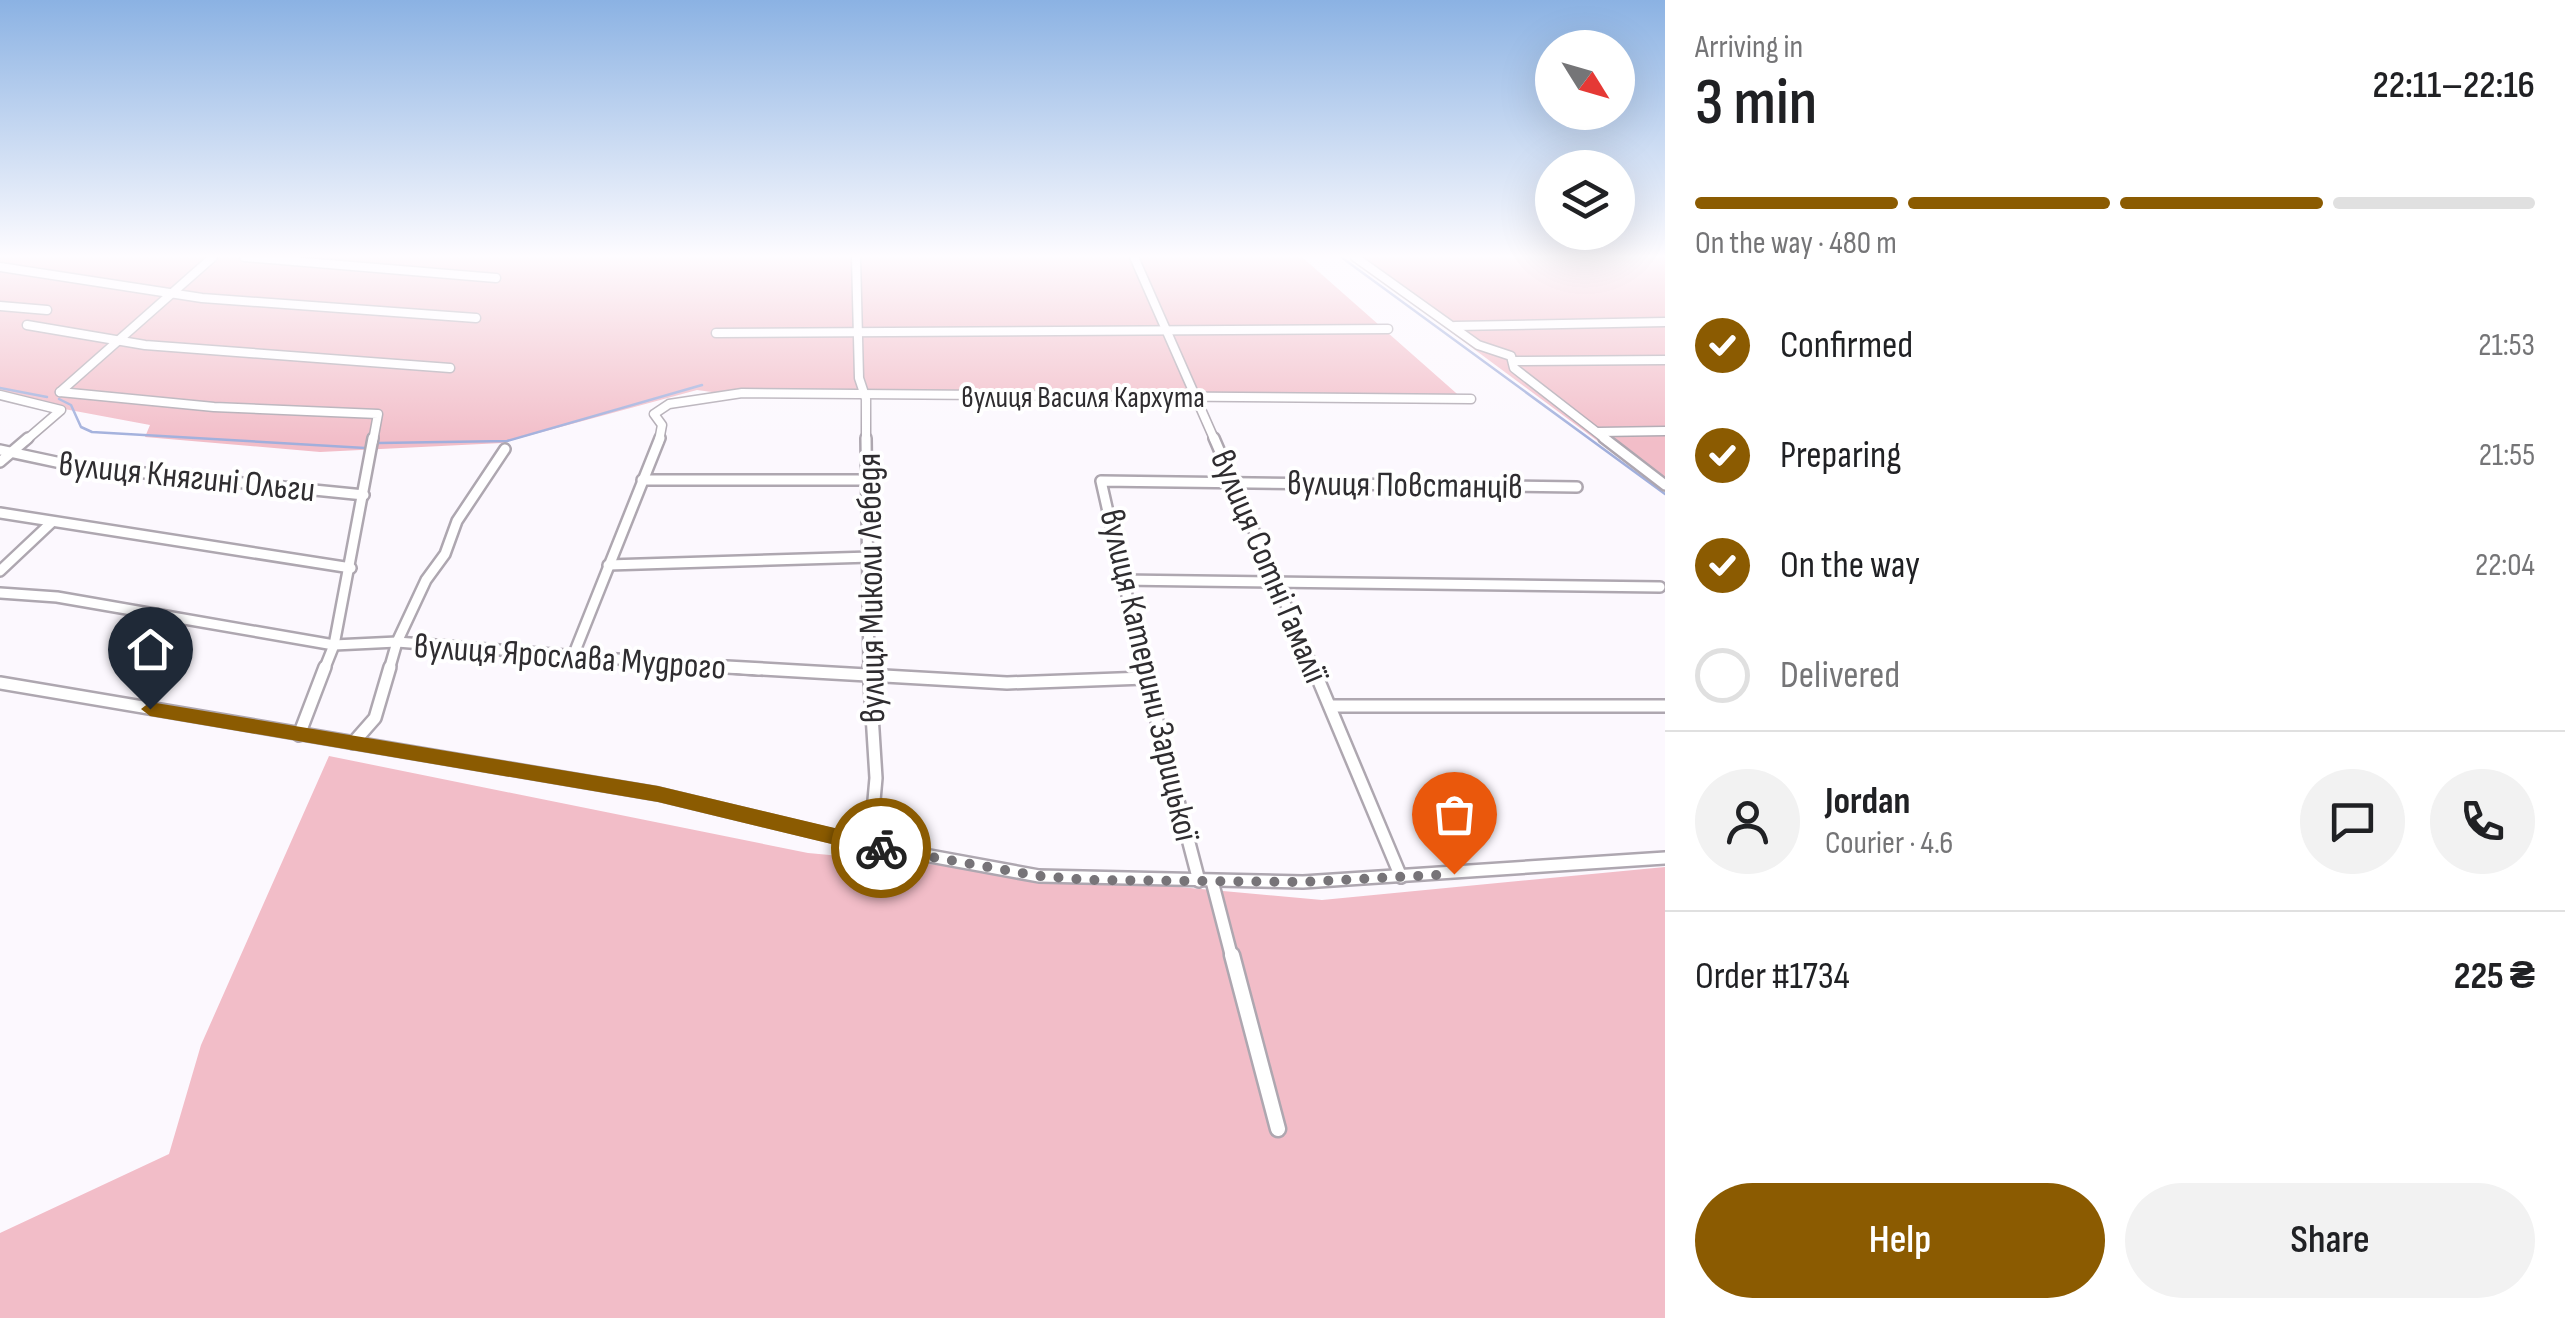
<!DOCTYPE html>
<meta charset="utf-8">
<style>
body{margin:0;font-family:"Sofia Sans Condensed",sans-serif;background:#f2f2f2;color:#202124;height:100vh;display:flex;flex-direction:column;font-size:38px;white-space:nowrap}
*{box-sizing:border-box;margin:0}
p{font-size:32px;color:#757577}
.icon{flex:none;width:55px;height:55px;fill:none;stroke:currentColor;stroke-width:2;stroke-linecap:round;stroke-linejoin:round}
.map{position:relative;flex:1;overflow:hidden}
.panel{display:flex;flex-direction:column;background:#fff;width:900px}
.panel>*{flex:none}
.needle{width:65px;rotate:127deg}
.tools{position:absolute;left:1535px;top:30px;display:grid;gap:20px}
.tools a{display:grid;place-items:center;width:100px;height:100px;border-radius:50%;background:#fff;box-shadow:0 10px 40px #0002;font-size:50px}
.pin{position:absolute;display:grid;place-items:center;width:85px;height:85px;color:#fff;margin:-102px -42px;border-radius:50% 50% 50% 0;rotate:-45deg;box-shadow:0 0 10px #0007}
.pin .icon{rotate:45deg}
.courier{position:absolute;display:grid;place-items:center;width:100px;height:100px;margin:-50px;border:8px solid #8b5b01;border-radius:50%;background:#fff;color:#222;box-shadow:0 2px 12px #0007}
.overview em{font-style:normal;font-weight:600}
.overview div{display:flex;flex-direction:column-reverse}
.overview{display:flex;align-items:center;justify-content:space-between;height:170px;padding:0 30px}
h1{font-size:65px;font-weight:600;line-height:75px}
.bar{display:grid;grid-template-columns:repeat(4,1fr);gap:15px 10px;align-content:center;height:120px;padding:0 30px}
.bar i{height:12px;border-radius:8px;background:#e0e0e0}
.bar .on{background:#8b5b01}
.bar p{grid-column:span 4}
.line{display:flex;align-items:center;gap:25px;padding:0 30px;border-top:2px solid #e0e0e0}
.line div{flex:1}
.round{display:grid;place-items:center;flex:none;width:105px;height:105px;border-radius:52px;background:#f2f2f2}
ol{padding:0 30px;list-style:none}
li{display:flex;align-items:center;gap:30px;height:110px}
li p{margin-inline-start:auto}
li .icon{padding:10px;border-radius:50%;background:#8b5b01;color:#fff;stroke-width:4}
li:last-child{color:#757577}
li i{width:55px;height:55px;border:5px solid #e0e0e0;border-radius:50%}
.button{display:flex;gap:20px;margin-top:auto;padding:20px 30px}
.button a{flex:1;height:115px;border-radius:60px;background:#8b5b01;color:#fff;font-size:40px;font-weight:600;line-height:115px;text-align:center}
.button a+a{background:#f2f2f2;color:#202124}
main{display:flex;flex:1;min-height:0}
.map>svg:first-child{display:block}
.green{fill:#f2bdc8}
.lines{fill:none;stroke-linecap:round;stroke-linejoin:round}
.stream{stroke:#a1afdc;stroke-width:2.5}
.minor-far3-casing{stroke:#aea7b0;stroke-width:11}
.minor-far2-casing{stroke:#aea7b0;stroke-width:14}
.minor-far1-casing{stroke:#aea7b0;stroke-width:16}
.minor-casing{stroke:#aea7b0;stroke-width:19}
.minor-far3{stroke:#fff;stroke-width:8}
.minor-far2{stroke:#fff;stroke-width:9}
.minor-far1{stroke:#fff;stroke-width:11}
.minor{stroke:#fff;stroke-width:14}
.route{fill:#8b5b01}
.done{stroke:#777478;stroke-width:10;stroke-dasharray:0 18}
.labels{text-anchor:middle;stroke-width:8;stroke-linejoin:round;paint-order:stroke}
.far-street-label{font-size:30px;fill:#2f2d30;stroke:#fff}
.street-label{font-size:35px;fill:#2f2d30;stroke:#fff}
</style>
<main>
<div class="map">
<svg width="1665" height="1318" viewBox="0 0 1665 1318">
<rect width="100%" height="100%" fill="#fcf8fe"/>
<!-- green -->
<g class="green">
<path d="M0 257H1302L1464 400 741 396 697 390 502 443 320 452 145 437 150 425 0 397Z"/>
<path d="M1350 257H1665V491Z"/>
<path d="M329 756 808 853 1322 900 1665 867V1318H0V1233L169 1154 201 1045Z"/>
</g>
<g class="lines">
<!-- stream -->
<g class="stream">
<path d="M1341 257 1665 494"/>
<path d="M0 388 47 397"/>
<path d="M59 399 71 405 81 427 92 432 365 448"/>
<path d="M379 443 507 441 702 385"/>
</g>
<!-- minor-far3 casing -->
<g class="minor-far3-casing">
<g id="minor-far3">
<path d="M244 257 496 278"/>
<path d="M856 257 859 378 866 399V441"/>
<path d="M1134 257 1215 441"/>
<path d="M1355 257 1478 345 1511 356 1514 368 1608 441"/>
<path d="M0 267 202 298 476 318"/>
<path d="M0 306 47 310"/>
<path d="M27 325 145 345 450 368"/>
<path d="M1455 326 1665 322"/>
<path d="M716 333 1388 329"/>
<path d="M1514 361 1665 360"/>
<path d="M60 392 214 407 378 414 373 441"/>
<path d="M60 392 213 257"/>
<path d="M0 395 61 410 25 441"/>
<path d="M1598 432 1665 431"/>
<path d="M659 441 662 425 654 414 669 404 742 393 1471 399"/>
</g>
</g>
<!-- minor-far2 casing -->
<g class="minor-far2-casing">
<g id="minor-far2">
<path d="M866 438 869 670"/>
<path d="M1214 438 1314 670"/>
<path d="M1604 438 1665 485"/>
<path d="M0 450 75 466 364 495"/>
<path d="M0 462 28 438"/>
<path d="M642 480H867"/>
<path d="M0 513 351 568"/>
<path d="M608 565 871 557"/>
<path d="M0 571 52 522"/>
<path d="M1120 580 1660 587"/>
<path d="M0 593 57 597 334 645 397 642 759 670"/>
<path d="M573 656 660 438"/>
<path d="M324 670 334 645 373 438"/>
<path d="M389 670 397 642 426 580 445 554 457 521 505 449"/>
<path d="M1144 670 1101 481 1577 487"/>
</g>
</g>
<!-- minor-far1 casing -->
<g class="minor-far1-casing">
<g id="minor-far1">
<path d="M727 667 1007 683 1145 678"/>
<path d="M869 667 876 778 870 845"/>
<path d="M1143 667 1199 881"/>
<path d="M1313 667 1401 877"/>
<path d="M0 683 658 794 870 845 1039 876 1303 882 1665 858"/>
<path d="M1330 706H1665"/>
<path d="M299 735 325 667"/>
<path d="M353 743 375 718 390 667"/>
<path d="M1212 881 1232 958"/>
</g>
</g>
<!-- minor casing -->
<g class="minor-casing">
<path id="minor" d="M1232 955 1278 1129"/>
</g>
<!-- minor-far3 -->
<use href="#minor-far3" class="minor-far3"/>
<!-- minor-far2 -->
<use href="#minor-far2" class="minor-far2"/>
<!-- minor-far1 -->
<use href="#minor-far1" class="minor-far1"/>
<!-- minor -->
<use href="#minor" class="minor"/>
</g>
<!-- sky -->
<linearGradient id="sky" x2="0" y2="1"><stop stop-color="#8bb2e3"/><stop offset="0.58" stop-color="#fefcff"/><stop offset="1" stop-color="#fefcff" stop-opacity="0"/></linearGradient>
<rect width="1665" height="442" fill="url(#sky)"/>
<!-- route -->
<path class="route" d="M150 702 658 786 881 839 891 848 881 856 658 802 150 716 141 709Z"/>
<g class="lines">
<!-- done -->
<path class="done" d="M881 848 1039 876 1089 880 1303 882 1454 874"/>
</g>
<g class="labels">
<!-- far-street labels -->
<g class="far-street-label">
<text x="1083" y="407">вулиця Василя Кархута</text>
</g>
<!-- street labels -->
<g class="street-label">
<text transform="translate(187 476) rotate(6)" y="12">вулиця Княгині Ольги</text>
<text transform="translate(1405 484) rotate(1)" y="12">вулиця Повстанців</text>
<text transform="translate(1270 566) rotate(67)" y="12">вулиця Сотні Гамалії</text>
<text transform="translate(870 588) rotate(-91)" y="12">вулиця Миколи Лебедя</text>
<text transform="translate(570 656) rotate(4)" y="12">вулиця Ярослава Мудрого</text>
<text transform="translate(1150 675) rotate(77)" y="12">вулиця Катерини Зарицької</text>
</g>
</g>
</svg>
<div class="tools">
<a><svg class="needle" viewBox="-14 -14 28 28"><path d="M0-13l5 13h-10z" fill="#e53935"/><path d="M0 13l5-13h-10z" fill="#757577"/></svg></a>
<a><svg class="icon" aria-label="layers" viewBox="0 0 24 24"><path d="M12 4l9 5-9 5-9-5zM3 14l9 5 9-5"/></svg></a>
</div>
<div class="pin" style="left:1454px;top:874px;background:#ea580c"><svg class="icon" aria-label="bag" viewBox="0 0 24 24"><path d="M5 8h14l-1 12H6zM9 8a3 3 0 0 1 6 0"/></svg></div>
<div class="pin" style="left:150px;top:709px;background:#1f2937"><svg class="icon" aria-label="home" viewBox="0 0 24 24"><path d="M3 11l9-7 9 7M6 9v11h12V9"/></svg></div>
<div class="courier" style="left:881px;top:848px"><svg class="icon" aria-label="bike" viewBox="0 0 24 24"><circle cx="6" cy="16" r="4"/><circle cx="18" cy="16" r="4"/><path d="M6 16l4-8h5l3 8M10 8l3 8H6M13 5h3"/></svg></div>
</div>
<section class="panel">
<div class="overview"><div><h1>3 min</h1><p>Arriving in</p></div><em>22:11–22:16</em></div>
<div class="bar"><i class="on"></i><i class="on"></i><i class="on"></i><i></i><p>On the way · 480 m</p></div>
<ol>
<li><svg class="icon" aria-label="check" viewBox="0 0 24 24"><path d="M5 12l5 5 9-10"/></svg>Confirmed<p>21:53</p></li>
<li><svg class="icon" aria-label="check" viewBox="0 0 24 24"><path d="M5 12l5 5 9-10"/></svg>Preparing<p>21:55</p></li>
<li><svg class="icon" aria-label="check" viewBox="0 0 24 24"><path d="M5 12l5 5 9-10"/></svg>On the way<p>22:04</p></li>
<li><i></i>Delivered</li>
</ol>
<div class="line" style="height:180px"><a class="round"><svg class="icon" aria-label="person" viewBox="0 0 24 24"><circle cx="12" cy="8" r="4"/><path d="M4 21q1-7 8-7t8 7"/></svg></a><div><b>Jordan</b><p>Courier · 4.6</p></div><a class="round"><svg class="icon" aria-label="chat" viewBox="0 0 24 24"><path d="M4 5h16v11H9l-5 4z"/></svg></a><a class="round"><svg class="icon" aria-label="phone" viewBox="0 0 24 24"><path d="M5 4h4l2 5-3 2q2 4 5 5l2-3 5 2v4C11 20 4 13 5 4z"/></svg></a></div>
<div class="line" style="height:130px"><div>Order #1734</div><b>225 ₴</b></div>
<div class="button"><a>Help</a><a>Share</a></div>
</section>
</main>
